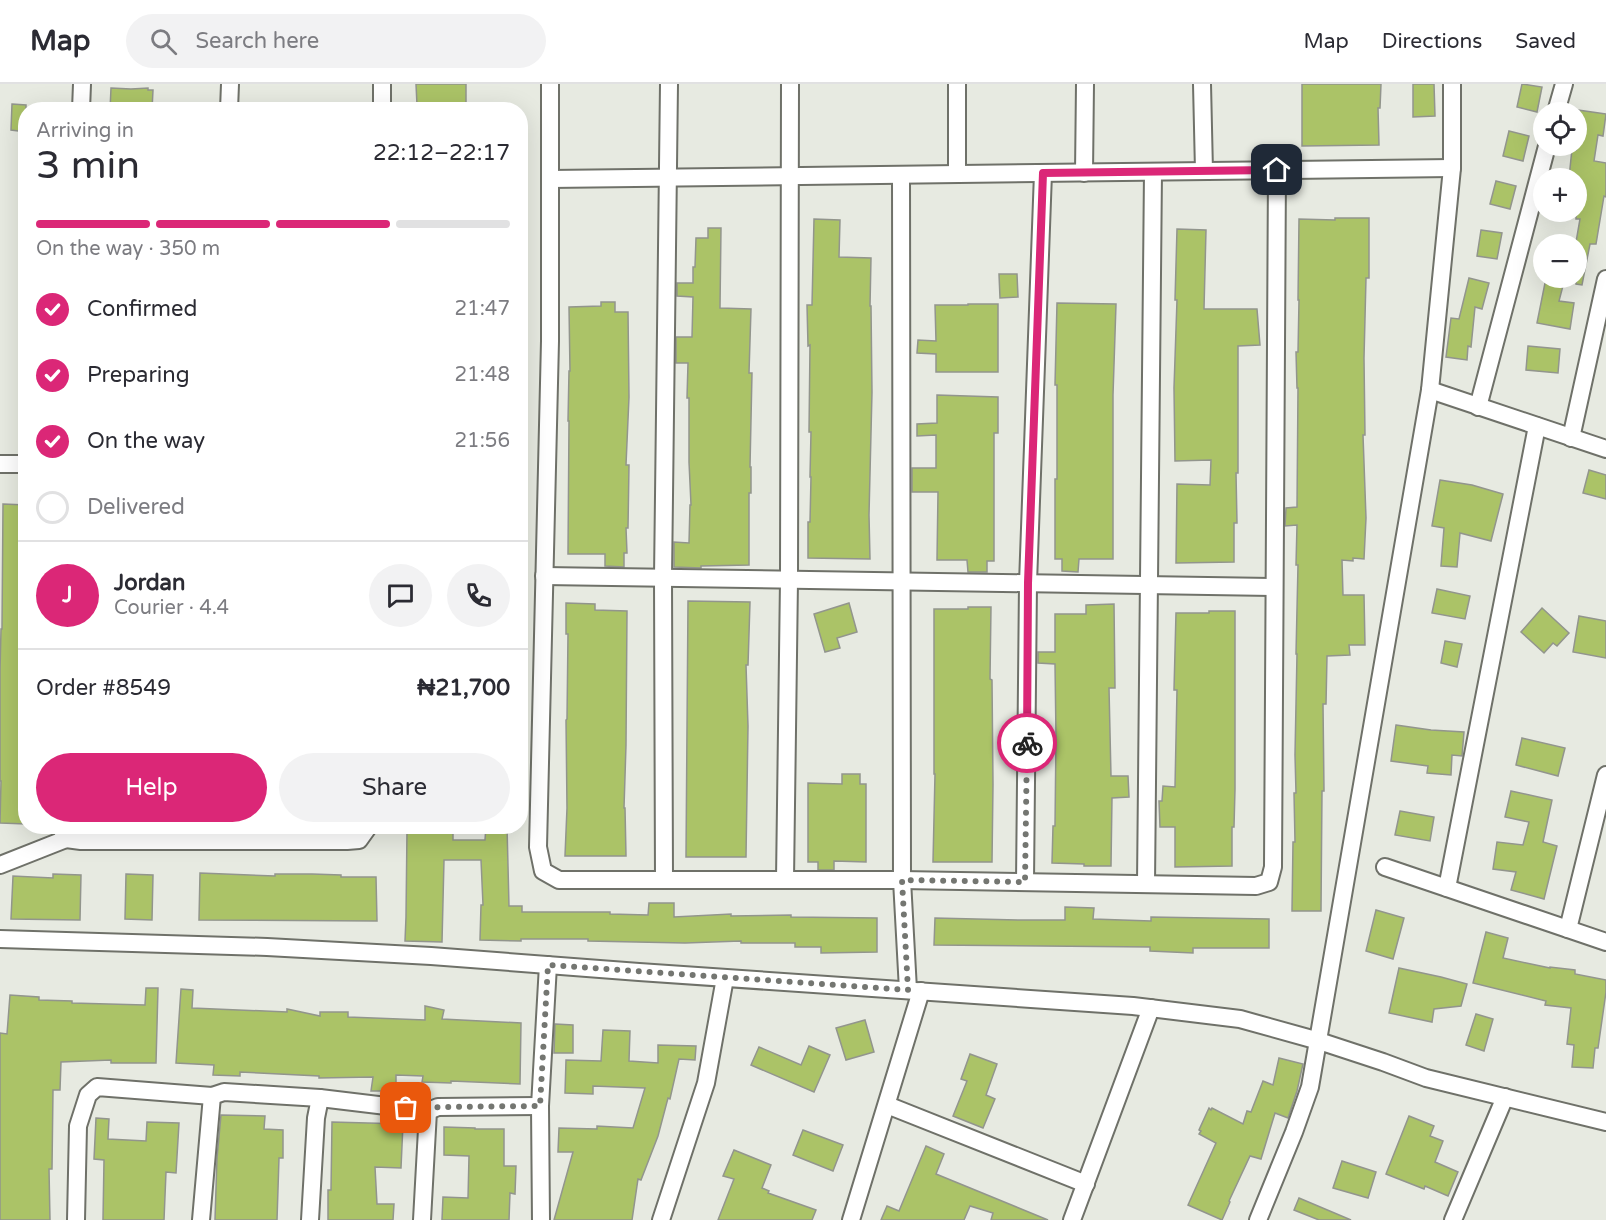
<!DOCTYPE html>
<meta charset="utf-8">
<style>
body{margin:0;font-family:"Varela Round",sans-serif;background:#f2f2f3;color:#2b2b33;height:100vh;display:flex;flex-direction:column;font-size:22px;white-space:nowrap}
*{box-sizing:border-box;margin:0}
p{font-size:20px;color:#7c7c81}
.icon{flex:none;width:33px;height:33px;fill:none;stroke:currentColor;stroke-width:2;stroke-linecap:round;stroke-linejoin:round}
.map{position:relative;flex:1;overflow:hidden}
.side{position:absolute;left:18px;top:18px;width:510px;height:732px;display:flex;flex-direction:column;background:#fff;border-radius:24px;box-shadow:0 6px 24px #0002}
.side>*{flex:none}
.controls{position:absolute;left:1533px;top:18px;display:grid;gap:12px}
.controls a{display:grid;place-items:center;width:54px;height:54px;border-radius:50%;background:#fff;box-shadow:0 6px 24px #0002;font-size:30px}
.pin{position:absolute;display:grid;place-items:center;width:51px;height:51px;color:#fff;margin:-26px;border-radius:12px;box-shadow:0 3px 9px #0006}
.courier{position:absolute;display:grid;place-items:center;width:60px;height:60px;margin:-30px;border:4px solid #db2777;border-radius:50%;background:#fff;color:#222;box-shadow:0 2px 8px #0007}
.headline em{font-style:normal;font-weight:600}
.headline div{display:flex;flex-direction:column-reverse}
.headline{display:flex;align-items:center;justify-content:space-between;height:102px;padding:0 18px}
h1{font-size:39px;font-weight:600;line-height:45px}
.bar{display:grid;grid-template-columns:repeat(4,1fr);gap:9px 6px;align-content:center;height:72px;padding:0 18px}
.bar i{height:8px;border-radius:4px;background:#e1e1e2}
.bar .active{background:#db2777}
.bar p{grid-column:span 4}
.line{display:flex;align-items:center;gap:15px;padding:0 18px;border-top:2px solid #e1e1e2}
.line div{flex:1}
.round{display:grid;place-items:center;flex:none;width:63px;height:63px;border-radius:32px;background:#f2f2f3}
ol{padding:0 18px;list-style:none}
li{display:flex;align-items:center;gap:18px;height:66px}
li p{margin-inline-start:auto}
li .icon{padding:6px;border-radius:50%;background:#db2777;color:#fff;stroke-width:4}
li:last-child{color:#7c7c81}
li i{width:33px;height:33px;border:3px solid #e1e1e2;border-radius:50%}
.primary-button{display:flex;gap:12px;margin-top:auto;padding:12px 18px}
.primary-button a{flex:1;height:69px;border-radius:36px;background:#db2777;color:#fff;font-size:24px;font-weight:600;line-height:69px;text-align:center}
.primary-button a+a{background:#f2f2f3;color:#2b2b33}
header{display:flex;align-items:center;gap:36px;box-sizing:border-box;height:84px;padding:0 30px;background:#fff;border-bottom:2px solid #e1e1e2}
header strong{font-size:28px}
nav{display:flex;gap:33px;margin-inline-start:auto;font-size:21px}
.search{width:420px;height:54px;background:#f2f2f3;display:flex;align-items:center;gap:15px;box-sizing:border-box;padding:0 21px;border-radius:33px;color:#7c7c81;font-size:22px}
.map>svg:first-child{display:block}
.building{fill:#abc367;stroke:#92958d;stroke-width:1.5}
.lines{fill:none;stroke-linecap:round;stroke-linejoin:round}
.street-casing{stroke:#6f7169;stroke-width:20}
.street{stroke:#fff;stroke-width:16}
.done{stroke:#747671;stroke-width:6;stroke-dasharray:0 10.8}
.route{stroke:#db2777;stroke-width:8}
</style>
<header>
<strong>Map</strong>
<div class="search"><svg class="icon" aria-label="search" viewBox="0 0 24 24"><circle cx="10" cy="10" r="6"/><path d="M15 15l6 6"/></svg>Search here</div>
<nav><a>Map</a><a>Directions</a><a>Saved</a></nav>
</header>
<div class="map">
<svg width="1606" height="1136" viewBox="0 0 1606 1136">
<rect width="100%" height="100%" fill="#e7eae1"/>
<!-- building -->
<g class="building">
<path d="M416 0H466V19H465V21H417Z"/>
<path d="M1302 0H1381L1380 24H1378L1379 61 1302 62Z"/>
<path d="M1413 0H1434L1435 32 1413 33Z"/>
<path d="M1522 0 1542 3 1537 28 1517 23Z"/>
<path d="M111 4 131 5 148 4V6H153L152 26H110Z"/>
<path d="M12 20 26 21V48L11 46Z"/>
<path d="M1578 26 1606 30 1603 52 1598 51 1594 77 1606 79V113L1604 112 1596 160H1590L1582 201 1576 200V158L1580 135H1576V94H1569L1572 65 1576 66Z"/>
<path d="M1509 47 1529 52 1523 77 1503 72Z"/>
<path d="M1496 97 1516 102 1510 125 1490 120Z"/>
<path d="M1335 134H1369V194H1366L1364 274 1365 351H1363L1366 434 1364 475 1353 474V477L1342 476 1343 511H1364L1365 561H1349L1350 571 1327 572 1326 620H1323L1324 707H1322L1321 827H1292L1293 758H1295L1294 709H1296L1295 671 1297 570H1296L1298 481H1296L1297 441 1285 442 1286 424 1297 423 1298 304H1297L1296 268H1298L1299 216H1298L1299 135 1335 136Z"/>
<path d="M814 135 840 136 839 173 871 174 870 222H871L872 308 869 431 870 475 808 474V438H810L811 393H810L811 348H809L810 261 808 262 807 221H812Z"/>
<path d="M708 144H721L720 224 751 225 749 289H752L750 383H751V409H749V481L701 482V484L674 483V458L689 459 690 421H691L689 378V314H687L688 279H676V253H692L693 213 677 212V199H693V183H695L696 154H708Z"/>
<path d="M1177 145 1206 146 1204 225H1257L1260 261 1238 262V389H1236L1237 439H1234V478L1176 479 1177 400 1210 401 1211 376 1175 377 1174 304 1177 216H1175Z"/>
<path d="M1481 146 1502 149 1497 175 1477 172Z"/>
<path d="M999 190H1017L1018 213 1000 214Z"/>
<path d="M1469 194 1489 199 1482 225 1475 223 1471 263 1468 262 1467 276 1446 273 1451 234 1459 235Z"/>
<path d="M1546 194H1565L1559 217 1574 219 1570 245 1537 239Z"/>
<path d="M601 218H615V228H628L629 313 626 381H629L628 444H626L627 469H624V483L605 482V470H568L569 337H568L569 287H570L569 223 601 222Z"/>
<path d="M1057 219 1116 220 1113 311V475H1079L1078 488 1062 487V475H1055V395H1057V301H1055Z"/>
<path d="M968 220H998V288H936V270L917 269 918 256 936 257 935 221H968Z"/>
<path d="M1528 262 1560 265 1558 289 1526 286Z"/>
<path d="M937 311 998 313V349H994V477H987V488H968L967 476H937L938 408H912V384H936V351L917 352V340L937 339Z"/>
<path d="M1589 386 1606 391V415L1583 409Z"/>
<path d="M1440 396 1472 401 1503 410 1491 457 1460 449 1457 483 1441 482 1444 444 1432 442Z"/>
<path d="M3 420 26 421V740L0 739 1 697H0V587L1 545H2Z"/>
<path d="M1437 505 1470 512 1465 535 1432 529Z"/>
<path d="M688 517 750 518 748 581H746L748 642 746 773H686Z"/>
<path d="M566 519 595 520V526L627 527 626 661 624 724H625L626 772H565L567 724 566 636 567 635 568 550H566Z"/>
<path d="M849 519 857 548 837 554 840 564 825 568 814 530Z"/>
<path d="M1114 520 1115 604H1109L1111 692H1128L1129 713 1112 714 1111 782H1084V780L1052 779 1053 742H1055L1056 653 1055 580 1038 579V568H1055V530H1086V521Z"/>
<path d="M968 523H991L990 595 992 596 993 700 992 778H933L935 690H934V525H968Z"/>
<path d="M1542 524 1569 549 1557 562 1553 559 1544 569 1521 548Z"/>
<path d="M1209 527H1235V705L1234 743H1232V782L1175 783V743H1160L1159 717H1162L1163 702 1175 703 1177 606H1174L1176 529H1209Z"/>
<path d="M1579 532 1606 537V574L1573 568Z"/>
<path d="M1445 557 1462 560 1457 583 1441 579Z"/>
<path d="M1396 641 1431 646 1464 648 1462 672 1452 671 1451 691 1427 689 1428 682 1391 677Z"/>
<path d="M1522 654 1565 664 1558 692 1516 681Z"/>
<path d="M842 690H860V700H866V778L834 777V786H818V778H808V699L842 700Z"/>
<path d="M1511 707 1552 716 1543 758 1557 762 1544 815 1511 806 1516 788 1493 785 1497 758 1523 761 1529 738 1505 733Z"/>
<path d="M1400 727 1434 733 1430 757 1395 751Z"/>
<path d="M486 742H507L509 822H522V828H610V830L648 831 649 819H674V833L731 830V832L791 831V833L877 834V868L821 869V863H795V859H741V857L685 859 588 857V855H521V857L480 856 481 821H483L481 776H444L442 858 405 857 406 833 407 746 453 747V756H485Z"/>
<path d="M200 789 275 792V790H312L341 791V793H376L377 837 199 836Z"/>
<path d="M53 790 81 791 80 836 11 835 13 792 53 794Z"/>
<path d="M126 790 153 791 152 836 125 835Z"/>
<path d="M1065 823 1094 824 1093 835 1151 837V833L1269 835V864H1193V869L1150 867V863L934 861 935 834 1021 836H1065Z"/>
<path d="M1376 826 1404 834 1393 875 1366 867Z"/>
<path d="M1486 848 1508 854 1503 874 1550 884V883L1575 886V890L1606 896V908L1598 964H1595L1593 984 1572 983 1574 961 1567 960 1571 924 1545 921 1546 917 1473 899Z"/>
<path d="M1399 884 1441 893 1467 900 1461 922 1434 925 1432 938 1389 929Z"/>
<path d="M146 904H158L156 979H111V976L61 978 60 1006H53L52 1085H49L50 1136H0V949L7 950 10 911 39 913V916L72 917V919L145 921Z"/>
<path d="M181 905 193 906 192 924 287 928V925L320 932V928H348V933L425 936V922L444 926 442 935 521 939 520 1000 451 997V999L422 998 423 992 396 991V1007H371L373 993 319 994V992L240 988V992L213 991 214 981 176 979Z"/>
<path d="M1476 930 1493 935 1484 967 1466 961Z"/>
<path d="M865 936 874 968 846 976 836 944Z"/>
<path d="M555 940 573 941V969H554Z"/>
<path d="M603 946 630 947 629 977 658 979V961L696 962 695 976 679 975 670 1015 668 1014 658 1052 641 1096 638 1095 632 1136H554L573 1068H558L559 1044 597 1045V1042L633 1044 645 1004 593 1002V1010L565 1009 566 976 601 977Z"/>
<path d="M809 962 830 971 814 1008 751 981 759 963 801 981Z"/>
<path d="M970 970 997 980 986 1011 995 1015 983 1044 953 1032 967 997 961 995Z"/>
<path d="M1279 974 1303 980 1297 1007 1288 1034 1275 1029 1261 1075 1250 1072 1229 1117 1230 1118 1222 1136 1188 1121 1216 1059 1199 1050 1201 1047 1199 1046 1209 1024 1211 1026 1212 1024 1243 1040 1247 1027 1251 1028 1263 997 1273 1001Z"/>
<path d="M221 1031 265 1032 264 1045 283 1046V1074H279L277 1136H215L217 1074Z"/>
<path d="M1409 1032 1434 1042 1430 1052 1443 1057 1435 1078 1458 1088 1448 1112 1425 1102 1424 1105 1386 1090Z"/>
<path d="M96 1034 109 1035 108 1055 146 1057 147 1038 179 1039 176 1089 166 1088 164 1136H103L104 1076 94 1075Z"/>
<path d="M332 1038 403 1040 401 1084 375 1083 377 1120H394L393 1136H328V1106H331Z"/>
<path d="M444 1043 475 1044V1045H504V1082H516L515 1110 510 1109 509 1136H442L443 1113 468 1114 469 1072 444 1071Z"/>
<path d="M803 1046 843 1061 833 1087 793 1071Z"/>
<path d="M926 1062 944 1070 936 1090 1048 1136H991L993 1129 970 1122 964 1136H881L887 1122 899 1127Z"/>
<path d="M734 1066 771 1081 762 1104 769 1107 768 1109 816 1126 812 1136H718L734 1095 723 1092Z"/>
<path d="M1342 1077 1376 1088 1368 1114 1333 1104Z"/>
<path d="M1299 1114 1351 1136H1319L1294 1126Z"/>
</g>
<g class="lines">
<!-- street casing -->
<g class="street-casing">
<g id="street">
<path d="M550 0V257L538 763 543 787 559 796H902L1256 802 1269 798 1273 783 1277 86"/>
<path d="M1202 0 1204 87"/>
<path d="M81 26 82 0"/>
<path d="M229 26 230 0"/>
<path d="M382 26V0"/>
<path d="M1556 28 1564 0"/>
<path d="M1084 89 1085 0"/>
<path d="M957 90V0"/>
<path d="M901 91 902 796 908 906"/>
<path d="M550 95 1452 84"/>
<path d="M1430 306 1606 365"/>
<path d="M1478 323 1547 62"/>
<path d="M1571 354 1606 195"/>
<path d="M0 380H26"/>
<path d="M544 492 1274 503"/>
<path d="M60 742 66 755 81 757H347L359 756 369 742"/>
<path d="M0 781 66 755"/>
<path d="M1385 783 1606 858"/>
<path d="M664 796 663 494 669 0"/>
<path d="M785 796 789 496 790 0"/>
<path d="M1025 798 1028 499 1043 89"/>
<path d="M1146 800 1153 88"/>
<path d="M1447 804 1537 342"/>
<path d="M1568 845 1606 691"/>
<path d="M0 855 267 863 431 872 639 888 1133 922 1240 935 1319 957 1383 978 1426 994 1606 1038"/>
<path d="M887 1021 1086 1100"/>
<path d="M76 1136 78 1042 88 1011 97 1003 212 1012 224 1008 320 1014 428 1027 438 1023 540 1022"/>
<path d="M201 1136 212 1012"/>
<path d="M310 1136 316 1034 320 1014"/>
<path d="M422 1136 428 1027"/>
<path d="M541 1136 540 1022 548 881"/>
<path d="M661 1136 706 999 725 894"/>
<path d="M851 1136 921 907"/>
<path d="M1072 1136 1151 924"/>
<path d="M1258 1136 1294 1048 1310 1003 1430 306 1452 84V0"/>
<path d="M1453 1136 1505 1013"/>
</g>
</g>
<!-- street -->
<use href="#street" class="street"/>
</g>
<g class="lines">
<!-- done -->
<path class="done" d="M406 1024 428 1027 438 1023 540 1022 548 881 908 906 902 796 1025 798 1027 659"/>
<!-- route -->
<path class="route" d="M1027 659 1028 499 1043 89 1277 86"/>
</g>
</svg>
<div class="controls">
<a><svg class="icon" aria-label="locate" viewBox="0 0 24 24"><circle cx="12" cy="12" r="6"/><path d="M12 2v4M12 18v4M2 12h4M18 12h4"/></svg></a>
<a>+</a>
<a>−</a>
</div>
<div class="pin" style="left:406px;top:1024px;background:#ea580c"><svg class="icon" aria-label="bag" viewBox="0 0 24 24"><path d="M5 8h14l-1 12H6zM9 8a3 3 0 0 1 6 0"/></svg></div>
<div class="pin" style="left:1277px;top:86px;background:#1f2937"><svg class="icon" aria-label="home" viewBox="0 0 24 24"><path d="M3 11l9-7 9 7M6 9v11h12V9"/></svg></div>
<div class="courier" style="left:1027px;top:659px"><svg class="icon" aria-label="bike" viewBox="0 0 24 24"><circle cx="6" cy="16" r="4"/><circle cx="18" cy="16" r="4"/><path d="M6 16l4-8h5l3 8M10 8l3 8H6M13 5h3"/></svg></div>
<section class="side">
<div class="headline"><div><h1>3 min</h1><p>Arriving in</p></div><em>22:12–22:17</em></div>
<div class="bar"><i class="active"></i><i class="active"></i><i class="active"></i><i></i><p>On the way · 350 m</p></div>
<ol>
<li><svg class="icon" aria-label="check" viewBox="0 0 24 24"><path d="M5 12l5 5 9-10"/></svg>Confirmed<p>21:47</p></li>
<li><svg class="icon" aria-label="check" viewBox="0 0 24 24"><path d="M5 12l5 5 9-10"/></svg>Preparing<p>21:48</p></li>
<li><svg class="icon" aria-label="check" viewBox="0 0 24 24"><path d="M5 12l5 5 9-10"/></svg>On the way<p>21:56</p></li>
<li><i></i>Delivered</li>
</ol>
<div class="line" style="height:108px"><b class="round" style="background:#db2777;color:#fff">J</b><div><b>Jordan</b><p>Courier · 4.4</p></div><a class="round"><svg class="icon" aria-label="chat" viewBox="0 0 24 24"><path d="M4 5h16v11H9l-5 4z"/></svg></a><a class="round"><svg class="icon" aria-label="phone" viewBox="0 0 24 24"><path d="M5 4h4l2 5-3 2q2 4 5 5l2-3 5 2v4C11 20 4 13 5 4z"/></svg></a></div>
<div class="line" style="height:78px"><div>Order #8549</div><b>₦21,700</b></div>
<div class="primary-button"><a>Help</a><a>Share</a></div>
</section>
</div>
